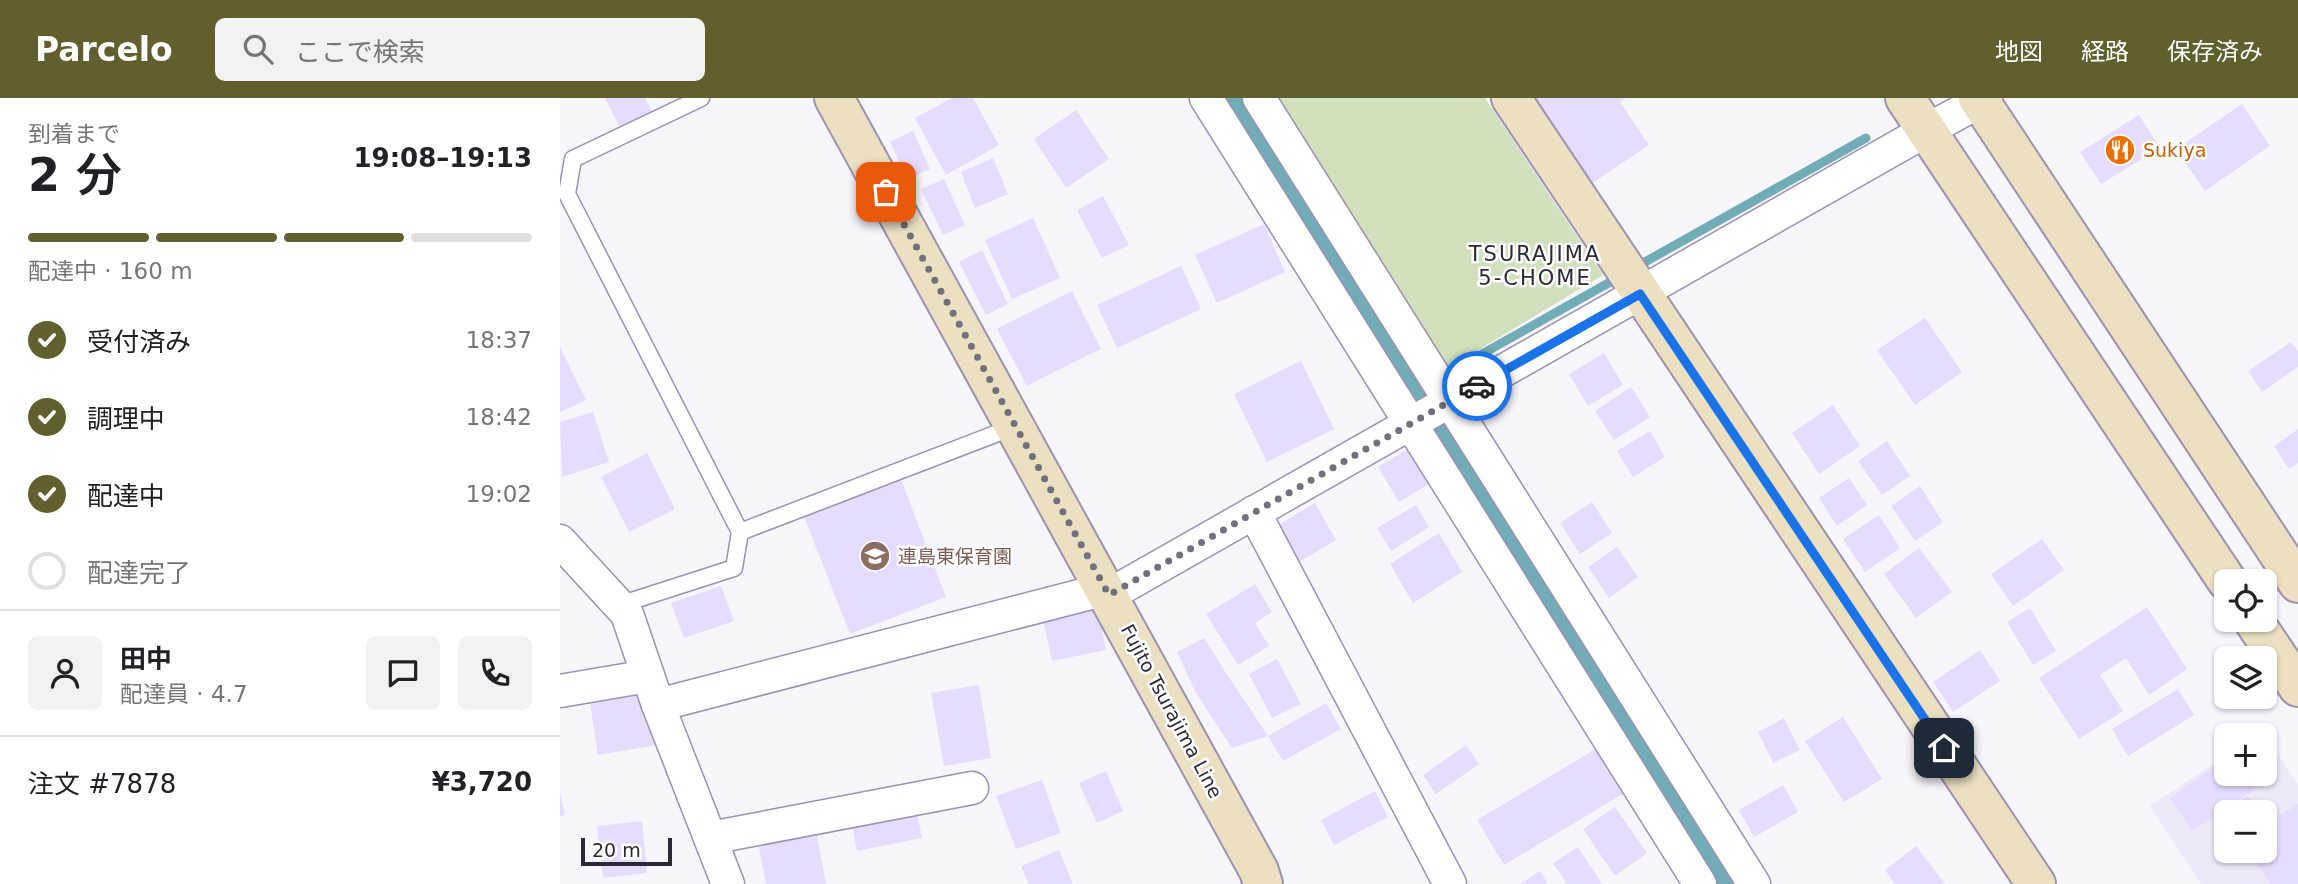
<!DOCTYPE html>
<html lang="ja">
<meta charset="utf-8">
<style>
body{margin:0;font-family:"DejaVu Sans","Noto Sans JP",sans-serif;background:#f2f2f2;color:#202124;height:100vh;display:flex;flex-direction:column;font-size:26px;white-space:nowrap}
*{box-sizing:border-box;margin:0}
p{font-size:23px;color:#757577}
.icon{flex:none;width:38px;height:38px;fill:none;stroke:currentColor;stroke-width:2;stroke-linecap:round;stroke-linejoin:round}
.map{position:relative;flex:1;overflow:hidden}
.panel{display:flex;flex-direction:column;background:#fff;width:560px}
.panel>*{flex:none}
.fabs{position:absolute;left:1654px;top:471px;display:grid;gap:14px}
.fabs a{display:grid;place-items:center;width:63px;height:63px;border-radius:10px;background:#fff;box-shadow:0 2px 5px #0004;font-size:35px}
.scale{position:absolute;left:21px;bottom:18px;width:91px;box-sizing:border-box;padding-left:7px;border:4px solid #2c2835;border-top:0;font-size:19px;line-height:24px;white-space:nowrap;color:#2c2835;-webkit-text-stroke:5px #fff;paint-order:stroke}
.pin{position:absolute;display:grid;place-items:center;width:60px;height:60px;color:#fff;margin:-30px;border-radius:14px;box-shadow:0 4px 10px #0006}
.courier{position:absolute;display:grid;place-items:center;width:70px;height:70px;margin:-35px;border:5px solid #1a73e8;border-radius:50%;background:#fff;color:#222;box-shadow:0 2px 9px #0007}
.headline em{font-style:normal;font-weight:600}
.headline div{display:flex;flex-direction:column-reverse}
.headline{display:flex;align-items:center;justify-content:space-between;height:119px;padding:0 28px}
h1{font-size:46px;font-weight:600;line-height:52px}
.bar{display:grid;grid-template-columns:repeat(4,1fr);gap:10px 7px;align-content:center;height:84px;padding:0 28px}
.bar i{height:9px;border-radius:5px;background:#e0e0e0}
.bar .active{background:#5f602d}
.bar p{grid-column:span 4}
.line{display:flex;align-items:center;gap:18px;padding:0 28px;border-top:2px solid #e0e0e0}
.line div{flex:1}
.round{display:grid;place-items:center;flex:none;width:74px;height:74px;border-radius:10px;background:#f2f2f2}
ol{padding:0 28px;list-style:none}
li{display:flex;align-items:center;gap:21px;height:77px}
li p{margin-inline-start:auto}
li .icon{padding:7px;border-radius:50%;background:#5f602d;color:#fff;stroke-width:4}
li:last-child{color:#757577}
li i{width:38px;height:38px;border:4px solid #e0e0e0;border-radius:50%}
header{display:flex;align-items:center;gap:42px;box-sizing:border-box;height:98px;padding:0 35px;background:#5f602d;color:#fff}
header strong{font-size:33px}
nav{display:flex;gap:38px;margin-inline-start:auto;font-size:24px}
.search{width:490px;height:63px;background:#f2f2f2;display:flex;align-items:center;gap:18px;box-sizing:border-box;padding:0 24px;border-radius:10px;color:#757577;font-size:26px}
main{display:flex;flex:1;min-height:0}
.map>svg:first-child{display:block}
.built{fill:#ede9f9;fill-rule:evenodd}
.green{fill:#d2e0bd}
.water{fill:#72acb6}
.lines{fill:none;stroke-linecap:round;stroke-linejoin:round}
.stream{stroke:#72acb6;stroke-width:9}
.building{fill:#e6dcfe}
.lane-casing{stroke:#9b91b1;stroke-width:19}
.street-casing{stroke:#9b91b1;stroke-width:35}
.secondary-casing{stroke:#9b91b1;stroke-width:42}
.lane{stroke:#fff;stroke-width:16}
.street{stroke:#fff;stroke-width:32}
.secondary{stroke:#ebe0c2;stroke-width:38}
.done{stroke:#73707b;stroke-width:7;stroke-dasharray:0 12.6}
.route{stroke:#1a73e8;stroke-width:9}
.labels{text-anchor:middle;stroke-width:5;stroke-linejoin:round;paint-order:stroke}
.food-label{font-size:19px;fill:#c56008;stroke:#fff;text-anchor:start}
.education-label{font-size:19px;fill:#785e54;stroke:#fff;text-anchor:start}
.street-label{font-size:19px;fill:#2c2835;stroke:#fff}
.neighbourhood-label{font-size:21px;letter-spacing:2px;fill:#2c2835;stroke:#fff}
</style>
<header>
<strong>Parcelo</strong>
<div class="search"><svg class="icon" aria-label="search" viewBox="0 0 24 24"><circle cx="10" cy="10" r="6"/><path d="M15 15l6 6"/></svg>ここで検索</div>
<nav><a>地図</a><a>経路</a><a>保存済み</a></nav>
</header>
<main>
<section class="panel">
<div class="headline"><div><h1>2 分</h1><p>到着まで</p></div><em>19:08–19:13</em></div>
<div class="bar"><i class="active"></i><i class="active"></i><i class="active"></i><i></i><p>配達中 · 160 m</p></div>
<ol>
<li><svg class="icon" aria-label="check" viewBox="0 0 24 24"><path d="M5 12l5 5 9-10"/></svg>受付済み<p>18:37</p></li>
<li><svg class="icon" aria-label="check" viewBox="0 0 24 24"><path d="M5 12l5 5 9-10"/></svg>調理中<p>18:42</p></li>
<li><svg class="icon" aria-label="check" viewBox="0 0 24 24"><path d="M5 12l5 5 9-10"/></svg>配達中<p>19:02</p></li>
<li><i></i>配達完了</li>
</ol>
<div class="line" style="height:126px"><a class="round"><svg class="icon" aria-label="person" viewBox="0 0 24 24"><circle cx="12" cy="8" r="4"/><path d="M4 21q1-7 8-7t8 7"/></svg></a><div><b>田中</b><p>配達員 · 4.7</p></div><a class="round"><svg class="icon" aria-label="chat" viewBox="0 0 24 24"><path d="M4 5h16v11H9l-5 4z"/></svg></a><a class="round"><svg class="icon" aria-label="phone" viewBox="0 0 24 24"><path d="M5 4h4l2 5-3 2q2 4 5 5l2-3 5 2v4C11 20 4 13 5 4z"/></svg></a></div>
<div class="line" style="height:91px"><div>注文 #7878</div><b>¥3,720</b></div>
</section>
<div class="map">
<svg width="1738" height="786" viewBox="0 0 1738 786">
<rect width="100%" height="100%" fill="#f8f6fd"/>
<!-- built -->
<path class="built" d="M1703 634 1738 686V786H1641L1590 708 1666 658V676H1704V637H1698ZM1666 714H1704V752H1666Z"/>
<!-- green -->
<path class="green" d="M713 0H925L1043 177 885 272Z"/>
<!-- water -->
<path class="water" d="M661 0H682L1178 786H1156Z"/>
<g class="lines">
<!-- stream -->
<g class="stream">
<path d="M1076 169 1306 40"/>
<path d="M881 279 1061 178"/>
</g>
</g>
<!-- building -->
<g class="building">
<path d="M45 0H85L93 16 61 32Z"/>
<path d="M392 0H413L439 47 386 77 355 20Z"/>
<path d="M974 0H1066L1060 4 1089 47 1031 86Z"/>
<path d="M1682 6 1710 48 1645 93 1616 51Z"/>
<path d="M516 12 549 61 506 90 474 41Z"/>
<path d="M1579 17 1600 50 1541 86 1520 54Z"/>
<path d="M353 33 370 71 347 81 330 44Z"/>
<path d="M433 60 448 96 415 110 401 74Z"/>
<path d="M384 81 405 127 383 137 361 91Z"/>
<path d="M543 98 569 147 542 160 517 112Z"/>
<path d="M473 120 500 180 452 201 425 142Z"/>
<path d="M704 126 725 174 657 205 635 157Z"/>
<path d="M422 152 448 206 426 217 399 164Z"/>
<path d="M621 168 641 211 557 250 537 207Z"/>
<path d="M512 193 541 251 467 288 437 231Z"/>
<path d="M1365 220 1402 274 1355 307 1317 252Z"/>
<path d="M1731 244 1738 253V269L1702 294 1688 273Z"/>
<path d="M0 249 26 302 0 314Z"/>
<path d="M1044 255 1063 287 1028 308 1009 276Z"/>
<path d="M741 263 774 331 707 364 674 296Z"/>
<path d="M1071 289 1090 319 1054 342 1035 313Z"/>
<path d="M1273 307 1300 348 1259 376 1232 335Z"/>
<path d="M33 314 49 364 2 379 0 324Z"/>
<path d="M1738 331V365L1729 371 1714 348Z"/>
<path d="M1090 333 1105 359 1073 379 1057 353Z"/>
<path d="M1327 343 1350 378 1322 397 1298 363Z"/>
<path d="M848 351 869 386 839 404 818 369Z"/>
<path d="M87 355 115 411 69 434 41 379Z"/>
<path d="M340 379 386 499 290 536 243 416Z"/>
<path d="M1289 380 1307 407 1277 428 1259 400Z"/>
<path d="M1360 388 1383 424 1355 443 1331 408Z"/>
<path d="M1032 404 1052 435 1020 456 1000 425Z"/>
<path d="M755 405 776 442 739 464 718 427Z"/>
<path d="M856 407 869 429 831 453 817 430Z"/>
<path d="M1319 417 1340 450 1305 474 1283 441Z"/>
<path d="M879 435 902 474 853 505 830 466Z"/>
<path d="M1482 441 1504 472 1453 508 1431 476Z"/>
<path d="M1057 449 1078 479 1049 500 1028 469Z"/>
<path d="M1359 450 1392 494 1356 520 1324 476Z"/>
<path d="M695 486 712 514 695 525 709 548 678 567 646 516Z"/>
<path d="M161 488 174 523 124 540 111 505Z"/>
<path d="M1587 509 1627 571 1589 597 1566 560 1540 577 1563 613 1519 641 1479 580Z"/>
<path d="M538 510 546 552 492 563 483 521Z"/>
<path d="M1470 510 1496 553 1473 567 1447 524Z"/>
<path d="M644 540 666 575 708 638 672 650 636 595 617 554Z"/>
<path d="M1420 552 1440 583 1393 614 1373 584Z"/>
<path d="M717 561 741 606 712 620 689 576Z"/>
<path d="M419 587 431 660 384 668 371 595Z"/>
<path d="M81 590 97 647 38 657 29 598Z"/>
<path d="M1618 591 1634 617 1568 658 1552 631Z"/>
<path d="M766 605 781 631 723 663 708 638Z"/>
<path d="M1283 619 1322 681 1284 704 1245 643Z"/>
<path d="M1224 620 1240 652 1213 665 1198 634Z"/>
<path d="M906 647 919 666 876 696 863 677Z"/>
<path d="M1039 649 1066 694 944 767 917 722Z"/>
<path d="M1666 661V676H1704V665L1713 679 1632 733 1610 700Z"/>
<path d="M546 673 563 713 537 725 519 685Z"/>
<path d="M482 682 501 735 456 751 436 698Z"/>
<path d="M1223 687 1238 714 1194 739 1179 712Z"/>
<path d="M815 693 828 719 774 747 761 722Z"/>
<path d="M0 694 5 717 0 718Z"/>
<path d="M1688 698 1699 714H1664Z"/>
<path d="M1738 706V786H1710L1688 752H1704V722L1707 726Z"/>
<path d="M1055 709 1087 755 1055 778 1023 731Z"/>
<path d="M356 710 362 740 297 753 291 723Z"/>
<path d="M82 723 87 775 43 780 37 728Z"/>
<path d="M256 733 266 786H206L198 744Z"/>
<path d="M1356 748 1385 786H1335L1325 772Z"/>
<path d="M1018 749 1042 786H1007L993 765Z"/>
<path d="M499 752 513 786H469L461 768Z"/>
<path d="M980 773 988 786H960Z"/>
</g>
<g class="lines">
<!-- lane casing -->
<g class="lane-casing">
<g id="lane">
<path d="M141 0 13 61 7 96 180 434 456 328"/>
<path d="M59 507 174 470 180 434"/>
</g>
</g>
<!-- street casing -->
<g class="street-casing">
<g id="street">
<path d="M646 0 1140 786"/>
<path d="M699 0 1194 786"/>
<path d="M694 414 890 786"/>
<path d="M0 443 67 516 98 607 168 786"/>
<path d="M549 497 1367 32 1426 0"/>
<path d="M0 593 88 578"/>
<path d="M98 607 546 491"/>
<path d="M150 740 412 690"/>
</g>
</g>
<!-- secondary casing -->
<g class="secondary-casing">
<g id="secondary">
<path d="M274 0 699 773 703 786"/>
<path d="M951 0 1476 786"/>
<path d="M1345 0 1667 483"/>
<path d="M1418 0 1738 485"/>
<path d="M1693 522 1738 589"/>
</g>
</g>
<!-- lane -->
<use href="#lane" class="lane"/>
<!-- street -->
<use href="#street" class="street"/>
<!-- secondary -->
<use href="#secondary" class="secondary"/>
</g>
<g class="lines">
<!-- done -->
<path class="done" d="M326 94 549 497 917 288"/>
<!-- route -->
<path class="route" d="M917 288 1080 196 1384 650"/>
</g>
<!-- icons -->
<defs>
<g id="restaurant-disc" transform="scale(1.575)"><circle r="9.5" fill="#e8710a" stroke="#fff"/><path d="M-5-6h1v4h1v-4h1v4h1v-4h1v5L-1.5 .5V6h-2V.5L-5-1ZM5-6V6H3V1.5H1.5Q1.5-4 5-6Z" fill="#fff"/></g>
<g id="school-disc" transform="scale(1.575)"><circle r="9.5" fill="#8d6e63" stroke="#fff"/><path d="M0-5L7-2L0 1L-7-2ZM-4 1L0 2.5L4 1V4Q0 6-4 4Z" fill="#fff"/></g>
</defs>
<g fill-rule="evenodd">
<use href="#restaurant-disc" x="1560" y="52"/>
<use href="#school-disc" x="315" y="458"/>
</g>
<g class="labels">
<!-- food labels -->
<g class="food-label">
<text x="1583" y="59">Sukiya</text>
</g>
<!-- education labels -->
<g class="education-label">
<text x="338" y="465">連島東保育園</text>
</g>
<!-- street labels -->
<g class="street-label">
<text transform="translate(612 613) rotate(62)" y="7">Fujito Tsurajima Line</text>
</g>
<!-- neighbourhood labels -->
<g class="neighbourhood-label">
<text x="975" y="163">TSURAJIMA<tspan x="975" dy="24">5-CHOME</tspan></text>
</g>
</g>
</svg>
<div class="fabs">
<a><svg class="icon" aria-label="locate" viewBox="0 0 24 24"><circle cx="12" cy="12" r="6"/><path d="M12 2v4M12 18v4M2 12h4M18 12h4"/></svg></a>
<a><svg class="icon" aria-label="layers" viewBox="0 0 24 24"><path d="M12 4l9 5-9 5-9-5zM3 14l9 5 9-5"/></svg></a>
<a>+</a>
<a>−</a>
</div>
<div class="scale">20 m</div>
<div class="pin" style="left:326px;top:94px;background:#ea580c"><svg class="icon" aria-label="bag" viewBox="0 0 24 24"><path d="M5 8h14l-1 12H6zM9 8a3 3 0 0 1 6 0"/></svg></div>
<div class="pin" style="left:1384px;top:650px;background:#1f2937"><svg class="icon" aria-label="home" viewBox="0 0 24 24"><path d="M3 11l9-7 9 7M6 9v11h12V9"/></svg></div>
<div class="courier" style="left:917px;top:288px"><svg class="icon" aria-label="car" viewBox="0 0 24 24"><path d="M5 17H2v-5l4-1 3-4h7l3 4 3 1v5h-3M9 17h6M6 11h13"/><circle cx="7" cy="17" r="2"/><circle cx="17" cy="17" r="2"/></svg></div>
</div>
</main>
